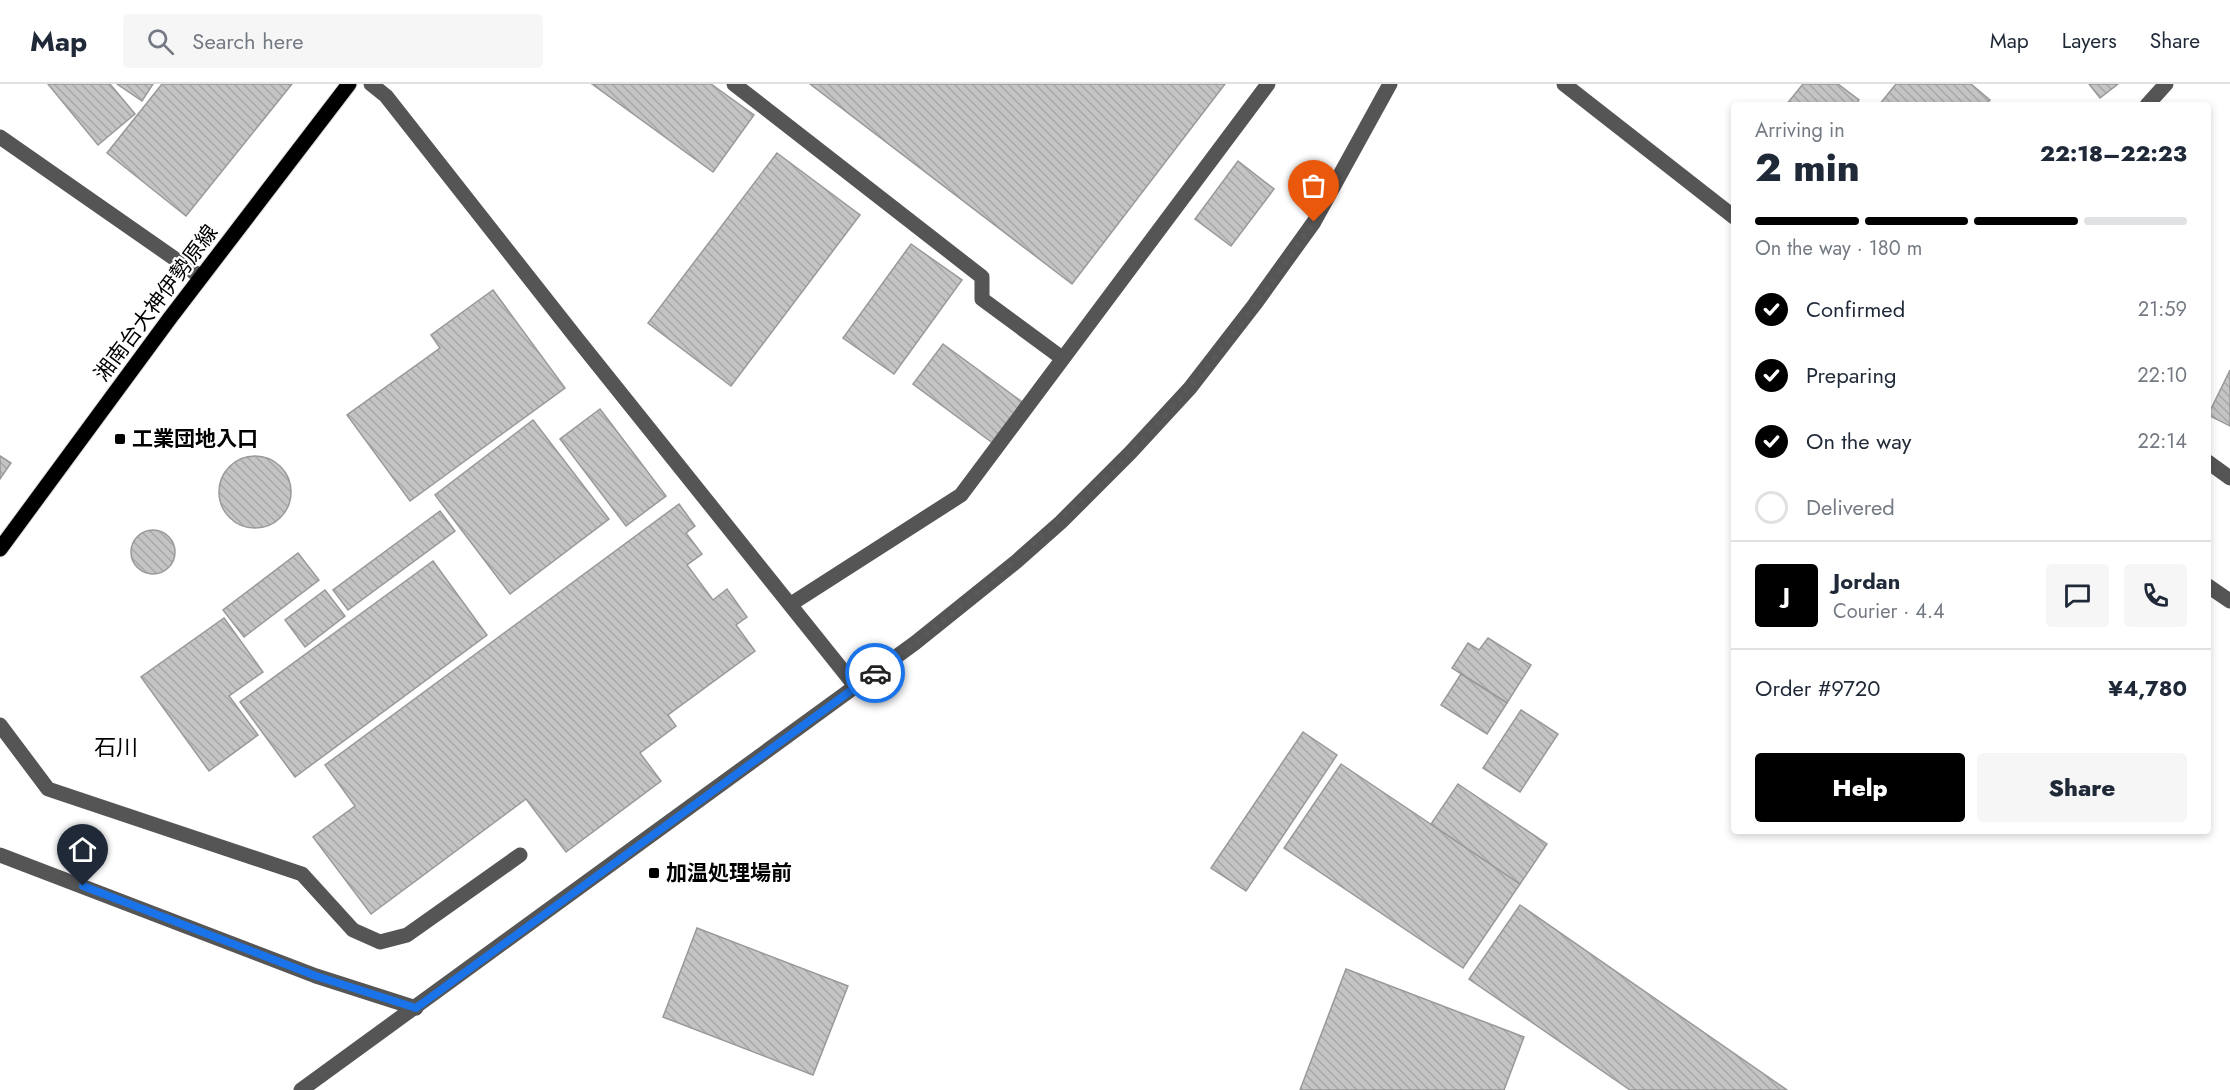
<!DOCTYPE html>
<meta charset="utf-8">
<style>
body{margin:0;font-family:Jost,"Noto Sans JP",sans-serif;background:#f6f6f7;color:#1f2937;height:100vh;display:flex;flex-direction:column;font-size:22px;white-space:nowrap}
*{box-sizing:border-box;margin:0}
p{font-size:20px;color:#747a83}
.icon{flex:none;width:33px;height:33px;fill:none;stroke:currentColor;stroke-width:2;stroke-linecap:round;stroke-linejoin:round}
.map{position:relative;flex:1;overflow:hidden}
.drawer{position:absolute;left:1731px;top:18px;width:480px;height:732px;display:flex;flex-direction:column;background:#fff;border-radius:6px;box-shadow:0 3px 9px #0003}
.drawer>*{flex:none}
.pin{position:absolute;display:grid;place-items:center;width:51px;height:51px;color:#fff;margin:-62px -26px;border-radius:50% 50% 50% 0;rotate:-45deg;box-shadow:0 0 6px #0007}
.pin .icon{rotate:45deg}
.courier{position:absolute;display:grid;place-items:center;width:60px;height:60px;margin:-30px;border:4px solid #1a73e8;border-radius:50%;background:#fff;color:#222;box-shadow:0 2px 8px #0007}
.head em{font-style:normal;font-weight:800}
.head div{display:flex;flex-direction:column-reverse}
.head{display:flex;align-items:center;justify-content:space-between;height:102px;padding:0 24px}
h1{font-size:39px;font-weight:800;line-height:45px}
.bar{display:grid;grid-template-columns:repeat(4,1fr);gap:9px 6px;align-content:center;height:72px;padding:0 24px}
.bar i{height:8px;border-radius:4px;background:#e0e1e3}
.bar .selected{background:#000}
.bar p{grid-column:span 4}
.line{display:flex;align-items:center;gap:15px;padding:0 24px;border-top:2px solid #e0e1e3}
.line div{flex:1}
.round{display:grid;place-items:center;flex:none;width:63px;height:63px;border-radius:6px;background:#f6f6f7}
ol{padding:0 24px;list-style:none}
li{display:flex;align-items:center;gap:18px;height:66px}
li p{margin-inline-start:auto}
li .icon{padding:6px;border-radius:50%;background:#000;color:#fff;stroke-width:4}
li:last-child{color:#747a83}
li i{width:33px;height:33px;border:3px solid #e0e1e3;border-radius:50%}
.primary-button{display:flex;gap:12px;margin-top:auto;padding:12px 24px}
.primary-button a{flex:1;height:69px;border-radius:6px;background:#000;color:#fff;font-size:24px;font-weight:800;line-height:69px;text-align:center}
.primary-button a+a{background:#f6f6f7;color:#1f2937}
header{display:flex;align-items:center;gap:36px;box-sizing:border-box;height:84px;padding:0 30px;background:#fff;border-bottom:2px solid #e0e1e3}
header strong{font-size:28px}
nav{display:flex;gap:33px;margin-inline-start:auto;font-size:21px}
.search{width:420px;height:54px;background:#f6f6f7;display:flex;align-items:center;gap:15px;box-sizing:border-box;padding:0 21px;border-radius:6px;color:#747a83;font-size:22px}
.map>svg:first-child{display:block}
.building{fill:url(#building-back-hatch);stroke:#999;stroke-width:1.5}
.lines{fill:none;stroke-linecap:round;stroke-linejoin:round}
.major-casing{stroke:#dbdbdb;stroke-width:17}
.minor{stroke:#555;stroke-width:15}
.major{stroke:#000;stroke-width:15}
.done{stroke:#595959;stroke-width:6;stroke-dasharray:0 10.8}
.route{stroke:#1a73e8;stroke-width:8}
.poi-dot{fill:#000;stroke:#fff;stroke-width:2}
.labels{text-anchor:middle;stroke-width:4.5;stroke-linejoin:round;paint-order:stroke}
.street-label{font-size:21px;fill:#000;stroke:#fff}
.poi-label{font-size:21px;font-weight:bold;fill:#000;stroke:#fff;text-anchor:start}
.neighbourhood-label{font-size:22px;fill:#000;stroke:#fff}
</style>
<header>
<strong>Map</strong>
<div class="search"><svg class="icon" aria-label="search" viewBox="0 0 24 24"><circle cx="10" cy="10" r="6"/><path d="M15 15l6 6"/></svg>Search here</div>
<nav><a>Map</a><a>Layers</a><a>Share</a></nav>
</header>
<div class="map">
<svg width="2230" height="1006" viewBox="0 0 2230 1006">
<defs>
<pattern id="building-back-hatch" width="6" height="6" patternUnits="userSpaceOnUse" patternTransform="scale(1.5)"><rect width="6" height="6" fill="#c4c4c4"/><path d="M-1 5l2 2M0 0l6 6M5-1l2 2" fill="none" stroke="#a7a7a7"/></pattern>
</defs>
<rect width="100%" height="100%" fill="#fff"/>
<!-- building -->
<g class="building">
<path d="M48 0H110L135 30 98 61Z"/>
<path d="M117 0H153L142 17Z"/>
<path d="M162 0H292L186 132 107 69Z"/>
<path d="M592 0H711L754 31 713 88Z"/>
<path d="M810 0H1225L1072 200Z"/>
<path d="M1803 0H1838L1859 16 1855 21H1786Z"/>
<path d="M1896 0H1971L1990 16 1985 21H1879Z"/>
<path d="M2089 0H2118L2100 14Z"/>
<path d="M777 69 860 131 731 302 648 239Z"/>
<path d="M1238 77 1274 105 1231 162 1195 135Z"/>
<path d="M911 160 962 196 894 290 843 254Z"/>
<path d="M493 206 565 304 410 417 347 331 440 264 431 251Z"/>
<path d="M943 260 1025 320 994 360 913 300Z"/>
<path d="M2230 286V342L2208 331Z"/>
<path d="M600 325 666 412 626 442 560 355Z"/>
<path d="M533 336 609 435 510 510 435 411Z"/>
<circle cx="255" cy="408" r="36"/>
<path d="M0 372 11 379 0 395Z"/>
<path d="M679 420 695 442 686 449 702 470 687 481 713 516 727 505 747 533 736 541 755 567 668 631 676 642 640 669 661 697 566 768 526 715 371 830 313 753 355 722 325 681Z"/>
<path d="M440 427 455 447 348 526 333 506Z"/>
<circle cx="153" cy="468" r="22"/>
<path d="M298 469 319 496 244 553 223 526Z"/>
<path d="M433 477 487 551 295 693 240 618Z"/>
<path d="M325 506 345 532 305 563 285 536Z"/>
<path d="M224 534 263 588 229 612 258 651 209 687 141 593Z"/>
<path d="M1488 554 1531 581 1507 619 1452 584 1468 559 1479 566Z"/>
<path d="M1461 590 1507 619 1487 650 1441 621Z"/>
<path d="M1521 626 1558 650 1520 708 1483 684Z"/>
<path d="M1303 648 1337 671 1246 807 1211 784Z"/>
<path d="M1341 680 1520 800 1463 884 1284 764Z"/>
<path d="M1458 700 1547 760 1520 800 1431 740Z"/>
<path d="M1520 821 1787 1006H1630L1469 895Z"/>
<path d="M697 844 848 902 813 991 663 933Z"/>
<path d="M1346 885 1524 953 1504 1006H1300Z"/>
</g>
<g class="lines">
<!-- major casing -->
<g class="major-casing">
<path id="major" d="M0 465 170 234 349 0"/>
</g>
<!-- minor -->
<g class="minor">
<path d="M371 0 386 12 578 256 856 603"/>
<path d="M734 0 982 193V215L1062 274"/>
<path d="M1564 0 1734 133"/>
<path d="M2147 21 2166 0"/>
<path d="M0 53 201 193"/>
<path d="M2208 378 2230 394"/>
<path d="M2208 502 2230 517"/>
<path d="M791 520 961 411 1268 0"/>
<path d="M0 641 48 705 302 790 353 846 380 858 407 851 520 771"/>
<path d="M0 771 316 892 416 924"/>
<path d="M301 1006 915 559 1017 477 1061 438 1130 369 1190 304 1255 220 1314 138 1390 0"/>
</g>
<!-- major -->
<use href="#major" class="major"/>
</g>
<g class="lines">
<!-- done -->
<path class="done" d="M875 589C989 504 1094 412 1188 305 1234 253 1274 195 1314 138"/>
<!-- route -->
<path class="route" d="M83 802 316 892 416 924 875 589"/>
</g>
<!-- markers -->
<g class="poi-dot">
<rect x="114" y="349" width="12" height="12" rx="3"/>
<rect x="648" y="783" width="12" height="12" rx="3"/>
</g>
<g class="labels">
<!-- street labels -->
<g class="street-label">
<text transform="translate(156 219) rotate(-53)" y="7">湘南台大神伊勢原線</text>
</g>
<!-- poi labels -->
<g class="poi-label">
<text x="132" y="362">工業団地入口</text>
<text x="666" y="796">加温処理場前</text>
</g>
<!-- neighbourhood labels -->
<g class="neighbourhood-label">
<text x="116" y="671">石川</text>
</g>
</g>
</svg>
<div class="pin" style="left:1314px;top:138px;background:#ea580c"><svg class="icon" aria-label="bag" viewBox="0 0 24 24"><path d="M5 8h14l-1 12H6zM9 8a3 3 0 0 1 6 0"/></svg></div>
<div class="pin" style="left:83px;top:802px;background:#1f2937"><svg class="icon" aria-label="home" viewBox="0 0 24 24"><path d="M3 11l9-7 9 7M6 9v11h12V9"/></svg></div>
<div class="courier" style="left:875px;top:589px"><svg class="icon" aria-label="car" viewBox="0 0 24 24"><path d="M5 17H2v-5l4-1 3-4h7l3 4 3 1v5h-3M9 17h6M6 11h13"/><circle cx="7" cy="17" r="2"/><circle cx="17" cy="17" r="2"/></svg></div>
<section class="drawer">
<div class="head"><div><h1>2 min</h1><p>Arriving in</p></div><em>22:18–22:23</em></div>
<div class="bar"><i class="selected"></i><i class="selected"></i><i class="selected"></i><i></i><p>On the way · 180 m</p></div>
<ol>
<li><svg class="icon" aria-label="check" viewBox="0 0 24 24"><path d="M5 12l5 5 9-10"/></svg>Confirmed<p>21:59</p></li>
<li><svg class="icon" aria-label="check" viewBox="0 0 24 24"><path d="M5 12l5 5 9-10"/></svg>Preparing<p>22:10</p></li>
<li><svg class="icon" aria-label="check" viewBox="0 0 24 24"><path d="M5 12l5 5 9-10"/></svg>On the way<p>22:14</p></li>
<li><i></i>Delivered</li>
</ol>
<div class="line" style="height:108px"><b class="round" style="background:#000;color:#fff">J</b><div><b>Jordan</b><p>Courier · 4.4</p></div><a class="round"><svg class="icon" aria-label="chat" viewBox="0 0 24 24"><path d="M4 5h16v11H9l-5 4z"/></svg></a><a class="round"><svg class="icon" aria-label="phone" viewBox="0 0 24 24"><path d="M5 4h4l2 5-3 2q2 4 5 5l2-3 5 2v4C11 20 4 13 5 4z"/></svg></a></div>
<div class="line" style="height:78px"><div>Order #9720</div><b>¥4,780</b></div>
<div class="primary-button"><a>Help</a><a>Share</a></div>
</section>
</div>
